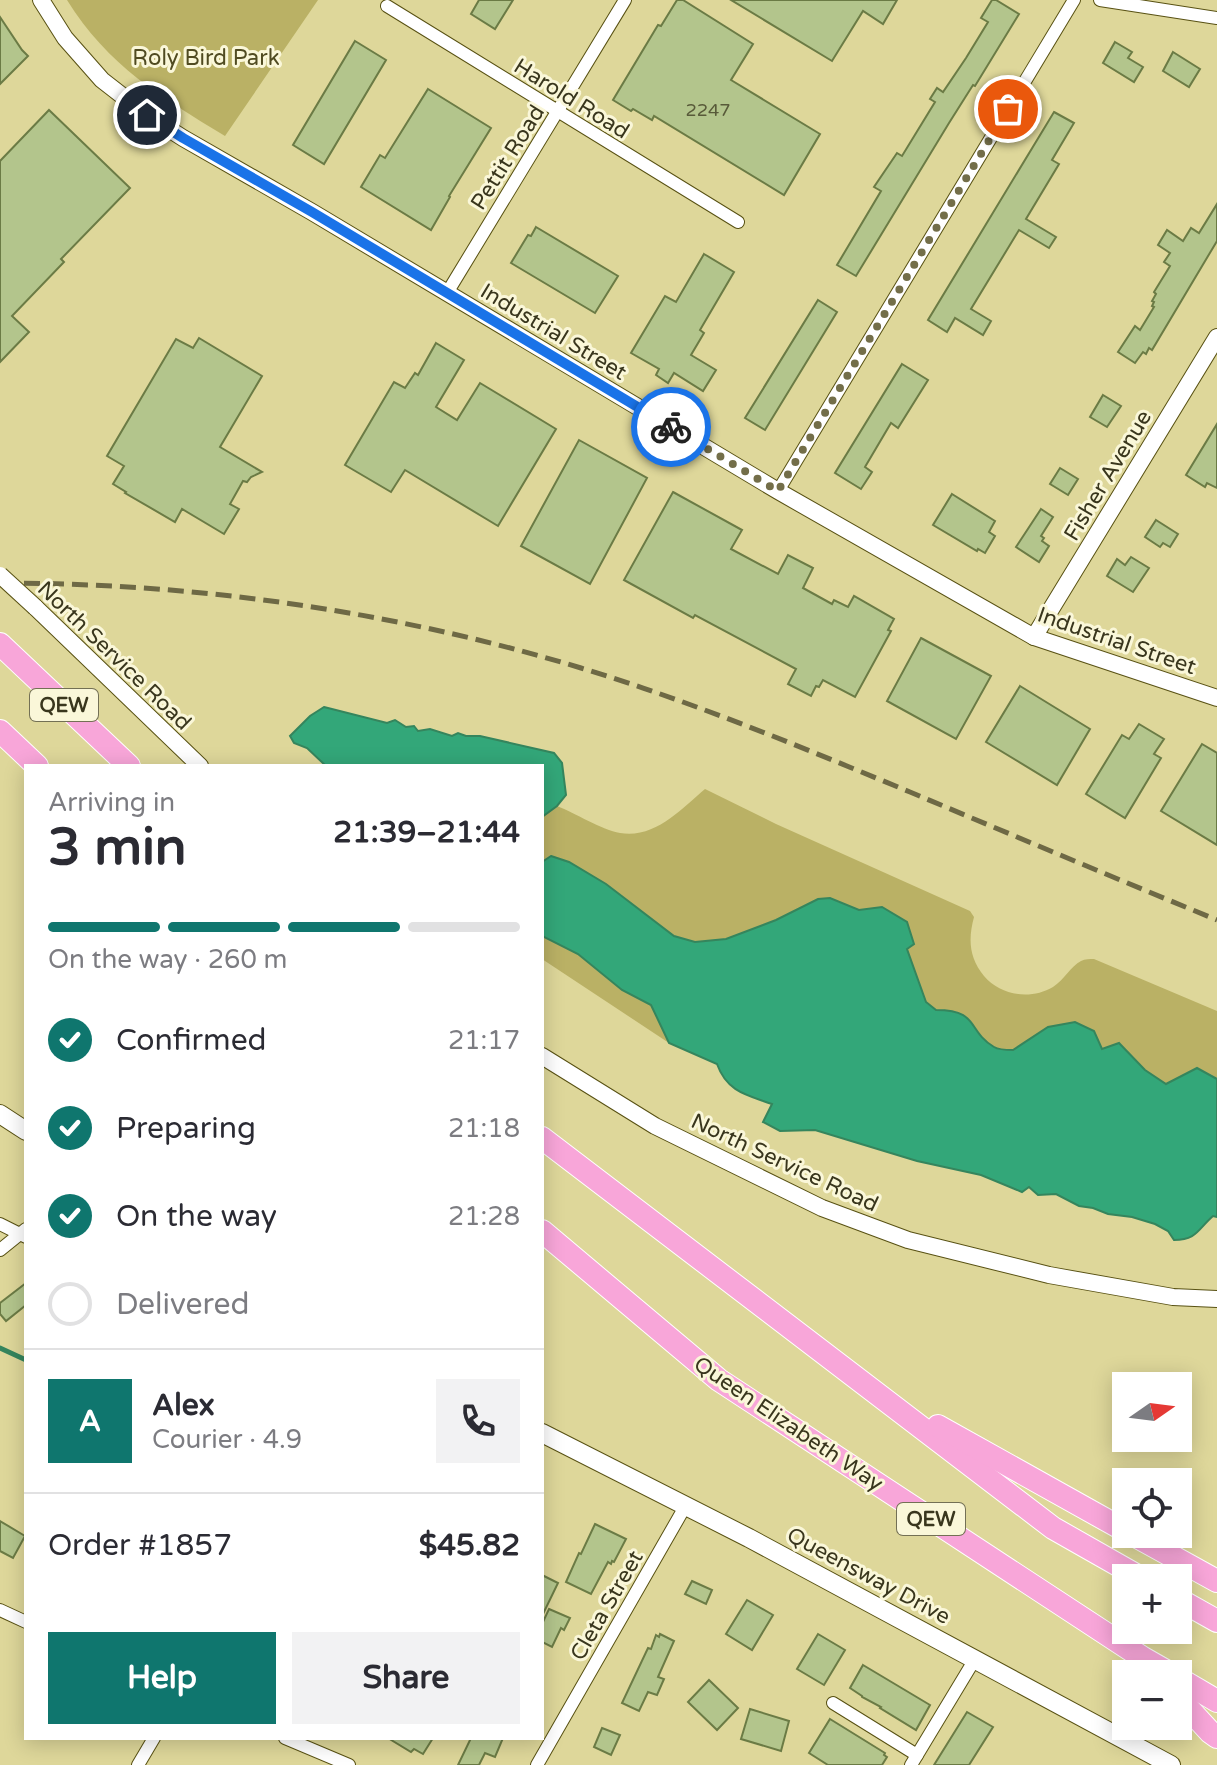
<!DOCTYPE html>
<meta charset="utf-8">
<style>
body{margin:0;font-family:"Varela Round",sans-serif;background:#f2f2f3;color:#2b2b33;height:100vh;display:flex;flex-direction:column;font-size:30px;white-space:nowrap}
*{box-sizing:border-box;margin:0}
p{font-size:26px;color:#7c7c81}
.icon{flex:none;width:44px;height:44px;fill:none;stroke:currentColor;stroke-width:2;stroke-linecap:round;stroke-linejoin:round}
.map{position:relative;flex:1;overflow:hidden}
.drawer{position:absolute;left:24px;top:764px;width:520px;height:976px;display:flex;flex-direction:column;background:#fff;border-radius:0px;box-shadow:0 4px 20px #0003}
.drawer>*{flex:none}
.needle{width:52px;rotate:76deg}
.buttons{position:absolute;left:1112px;top:1372px;display:grid;gap:16px}
.buttons a{display:grid;place-items:center;width:80px;height:80px;border-radius:0px;background:#fff;box-shadow:0 4px 20px #0003;font-size:40px}
.pin{position:absolute;display:grid;place-items:center;width:68px;height:68px;color:#fff;margin:-34px;border:4px solid #fff;border-radius:50%;box-shadow:0 2px 8px #0007}
.courier{position:absolute;display:grid;place-items:center;width:80px;height:80px;margin:-40px;border:6px solid #1a73e8;border-radius:50%;background:#fff;color:#222;box-shadow:0 2px 10px #0007}
.headline em{font-style:normal;font-weight:700}
.headline div{display:flex;flex-direction:column-reverse}
.headline{display:flex;align-items:center;justify-content:space-between;height:136px;padding:0 24px}
h1{font-size:52px;font-weight:700;line-height:60px}
.bar{display:grid;grid-template-columns:repeat(4,1fr);gap:12px 8px;align-content:center;height:96px;padding:0 24px}
.bar i{height:10px;border-radius:6px;background:#e1e1e2}
.bar .selected{background:#0f766e}
.bar p{grid-column:span 4}
.line{display:flex;align-items:center;gap:20px;padding:0 24px;border-top:2px solid #e1e1e2}
.line div{flex:1}
.round{display:grid;place-items:center;flex:none;width:84px;height:84px;border-radius:0px;background:#f2f2f3}
ol{padding:0 24px;list-style:none}
li{display:flex;align-items:center;gap:24px;height:88px}
li p{margin-inline-start:auto}
li .icon{padding:8px;border-radius:50%;background:#0f766e;color:#fff;stroke-width:4}
li:last-child{color:#7c7c81}
li i{width:44px;height:44px;border:4px solid #e1e1e2;border-radius:50%}
.cta{display:flex;gap:16px;margin-top:auto;padding:16px 24px}
.cta a{flex:1;height:92px;border-radius:0px;background:#0f766e;color:#fff;font-size:32px;font-weight:700;line-height:92px;text-align:center}
.cta a+a{background:#f2f2f3;color:#2b2b33}
.map>svg:first-child{display:block}
.green{fill:#bab165}
.water{fill:#33a779;stroke:#35855d;stroke-width:2}
.lines{fill:none;stroke-linecap:round;stroke-linejoin:round}
.stream{stroke:#35855d;stroke-width:5}
.building{fill:#b3c58c;stroke:#6b7b45;stroke-width:2}
.minor-casing{stroke:#585113;stroke-width:14}
.tertiary-casing{stroke:#585113;stroke-width:18}
.secondary-casing{stroke:#585113;stroke-width:20}
.motorway-casing{stroke:#fff;stroke-width:24}
.minor{stroke:#fff;stroke-width:12}
.tertiary{stroke:#fff;stroke-width:16}
.secondary{stroke:#fff;stroke-width:18}
.motorway{stroke:#f8a6d9;stroke-width:22}
.rail{stroke:#6e6945;stroke-width:5;stroke-dasharray:16 8;stroke-linecap:butt}
.tertiary-bridge-casing{stroke:#585113;stroke-width:18;stroke-linecap:butt}
.tertiary-bridge{stroke:#fff;stroke-width:16}
.done{stroke:#736e49;stroke-width:8;stroke-dasharray:0 14.4}
.route{stroke:#1a73e8;stroke-width:10}
.labels{text-anchor:middle;stroke-width:6;stroke-linejoin:round;paint-order:stroke}
.number-label{font-size:18px;fill:#585a39}
.shield{fill:#faf7d9;stroke:#737055;stroke-width:2}
.shield-label{font-size:20px;font-weight:bold;fill:#39361d}
.park-label{font-size:22px;fill:#504b21;stroke:#faf7d9}
.street-label{font-size:22px;fill:#39361d;stroke:#faf7d9}
</style>
<div class="map">
<svg width="1217" height="1765" viewBox="0 0 1217 1765">
<rect width="100%" height="100%" fill="#ded79a"/>
<!-- green -->
<g class="green">
<path d="M67 0H318L225 136C161 97 108 66 67 0Z"/>
<path d="M705 789 776 824 970 911 974 917C968 939 969 958 984 976 1001 996 1031 1000 1053 987 1064 980 1071 966 1081 961 1085 959 1090 959 1094 959L1217 1011V1079L1197 1068 1166 1084 1145 1070 1119 1043 1102 1049 1048 1027 1013 1050C1007 1050 999 1050 994 1047 967 1030 980 1009 936 1011L926 1002 882 907 859 910 830 898 818 899 776 920 726 939 695 942 674 936 649 918 542 862V817L557 806C575 813 602 830 620 833 655 839 681 809 705 789Z"/>
<path d="M542 936 578 954 622 990 651 1005 669 1043 542 959Z"/>
</g>
<!-- water -->
<g class="water">
<path d="M324 707 387 723 395 720 406 727 414 726 418 731 430 729 452 736 458 733 466 736H480L554 753 562 763 566 795 557 806 542 817V766H326L307 748 294 743 290 736 310 716Z"/>
<path d="M551 856 569 862 606 884 674 936 695 942 726 939 776 920 818 899 830 898 859 910 882 907 907 922 914 944 907 949 926 1002 936 1010C980 1010 966 1030 994 1047 999 1050 1007 1050 1013 1050L1048 1027 1075 1022 1094 1031 1102 1049 1119 1043 1145 1070 1166 1084 1197 1068 1217 1079V1217L1213 1216C1198 1229 1197 1240 1174 1240L1168 1231 1155 1224 1132 1217 1108 1214 1093 1208 1079 1206 1056 1194 1038 1195 1029 1187 1022 1192 981 1175 917 1161 815 1130 780 1131 763 1122 772 1104C747 1095 727 1092 717 1064L669 1043 651 1005 622 990 578 954 542 936V862Z"/>
</g>
<g class="lines">
<!-- stream -->
<path class="stream" d="M0 1348 26 1360"/>
</g>
<!-- building -->
<g class="building">
<path d="M479 0H513L495 29 471 14Z"/>
<path d="M677 0H683L753 44 731 80 820 134 784 195 654 116 652 120 633 109 631 111 613 100 658 25 661 26Z"/>
<path d="M731 0H897L883 24 863 11 832 61Z"/>
<path d="M992 0H996L1019 14 975 86 973 85 949 123 856 276 837 265 881 191 874 187 897 153 902 156 935 102 930 99 937 88 943 92 966 58 988 22 981 18Z"/>
<path d="M0 17 22 50 28 56 0 84Z"/>
<path d="M355 41 386 60 324 164 293 145Z"/>
<path d="M1115 42 1132 52 1128 58 1143 67 1134 82 1103 63Z"/>
<path d="M1173 52 1200 69 1189 87 1163 71Z"/>
<path d="M428 89 491 128 449 196 450 197 431 230 361 187 380 155 385 158Z"/>
<path d="M49 110 130 188 61 259 64 262 12 316 29 332 0 362V161Z"/>
<path d="M1054 112 1074 123 1052 160 1059 164 1026 219 1056 237 1049 248 1019 230 971 309 991 321 983 335 955 318 947 332 928 320Z"/>
<path d="M1217 204V241L1152 350 1149 348 1146 354 1143 352 1135 363 1118 352 1135 326 1140 330 1154 307 1152 306 1154 302 1152 301 1156 294 1154 292 1170 266 1164 262 1170 253 1158 245 1167 230 1183 241 1191 228 1199 233Z"/>
<path d="M536 227 618 276 595 313 511 263 528 235 531 236Z"/>
<path d="M704 254 734 272 700 330 704 333 691 355 716 370 703 391 674 373 668 383 656 375 659 369 631 353 665 296 676 302Z"/>
<path d="M818 300 837 312 765 430 745 418Z"/>
<path d="M199 338 262 376 220 447 262 472 251 477 247 482 243 481 230 504 239 509 224 534 182 509 175 522 125 493 126 492 113 484 124 466 107 456 176 339 193 348Z"/>
<path d="M436 343 464 360 436 407 457 420 480 383 556 429 498 526 405 470 391 492 345 465 394 382 405 388 415 373 418 375Z"/>
<path d="M902 364 928 380 898 428 891 423 865 467 872 472 861 489 835 473Z"/>
<path d="M1103 395 1121 406 1107 427 1090 417Z"/>
<path d="M1217 424V488L1207 483 1205 487 1186 475Z"/>
<path d="M579 440 647 478 590 584 521 546Z"/>
<path d="M1060 468 1078 479 1068 495 1050 484Z"/>
<path d="M673 492 742 530 731 549 778 574 788 555 813 568 803 588 832 604 834 600 848 607 854 596 894 619 888 630 891 631 855 697 823 680 819 687 816 686 811 696 788 684 796 669 695 615 693 618 624 580Z"/>
<path d="M952 494 995 521 989 532 995 536 985 553 978 549 977 551 933 525Z"/>
<path d="M1041 509 1053 517 1041 536 1044 538 1042 541 1049 546 1039 562 1016 547Z"/>
<path d="M1156 520 1178 534 1170 547 1163 543 1160 547 1145 537Z"/>
<path d="M1131 557 1149 568 1133 592 1107 576 1117 559 1125 565Z"/>
<path d="M921 638 991 676 956 739 887 701Z"/>
<path d="M1020 686 1090 729 1057 785 986 742Z"/>
<path d="M1139 724 1164 739 1154 754 1161 758 1125 818 1086 794 1122 735 1129 739Z"/>
<path d="M1202 744 1217 753V845L1161 811Z"/>
<path d="M26 1283V1305L6 1321 0 1314V1303Z"/>
<path d="M0 1521 25 1536 13 1558 0 1551Z"/>
<path d="M595 1524 626 1539 614 1562 612 1561 611 1564 608 1562 591 1594 566 1582 579 1553 581 1554Z"/>
<path d="M542 1575 558 1583 542 1616Z"/>
<path d="M692 1581 712 1590 706 1604 685 1594Z"/>
<path d="M747 1600 773 1615 752 1650 726 1634Z"/>
<path d="M549 1609 570 1618 564 1630 561 1628 552 1647 542 1642V1624Z"/>
<path d="M660 1634 674 1641 658 1677 664 1679 657 1695 648 1692 639 1711 622 1703 648 1648 651 1649 656 1635 659 1637Z"/>
<path d="M818 1634 845 1650 824 1685 797 1669Z"/>
<path d="M863 1665 930 1705 916 1730 880 1708 881 1707 862 1697V1696L850 1688Z"/>
<path d="M709 1680 738 1708 717 1730 688 1702Z"/>
<path d="M750 1709 789 1721 781 1751 741 1739Z"/>
<path d="M967 1712 993 1727 969 1765H934Z"/>
<path d="M830 1719 885 1753 884 1755 887 1757 882 1765H828L809 1753Z"/>
<path d="M602 1728 620 1735 611 1755 594 1747Z"/>
<path d="M388 1738H433L423 1754 414 1749 411 1752Z"/>
<path d="M471 1738H503L495 1757 485 1753 479 1765H458Z"/>
</g>
<g class="lines">
<!-- minor casing -->
<g class="minor-casing">
<g id="minor">
<path d="M1100 0 1217 18"/>
<path d="M387 6 738 222"/>
<path d="M447 293 625 0"/>
<path d="M778 491 1074 0"/>
<path d="M0 1224 26 1237"/>
<path d="M0 1250 26 1229"/>
<path d="M0 1610 26 1622"/>
<path d="M833 1703 917 1755"/>
<path d="M285 1738 349 1765"/>
<path d="M138 1765 154 1738"/>
<path d="M537 1765 686 1505"/>
<path d="M911 1765 975 1659"/>
</g>
</g>
<!-- tertiary casing -->
<g class="tertiary-casing">
<g id="tertiary">
<path d="M41 0 65 38 102 80 147 115 183 138 312 212 778 491 1034 637 1217 698"/>
<path d="M35 607 200 766"/>
<path d="M1034 637 1217 337"/>
<path d="M542 1056 655 1126 822 1208 908 1240 1049 1275 1173 1297 1217 1299"/>
</g>
</g>
<!-- secondary casing -->
<g class="secondary-casing">
<g id="secondary">
<path d="M0 1114 26 1131"/>
<path d="M542 1433 749 1538 1171 1765"/>
</g>
</g>
<!-- motorway casing -->
<g class="motorway-casing">
<g id="motorway">
<path d="M0 644 129 766"/>
<path d="M0 731 37 766"/>
<path d="M542 1138 1053 1528 1141 1578"/>
<path d="M542 1231 719 1380 1143 1658 1171 1674"/>
<path d="M938 1426 1126 1531"/>
<path d="M1132 1534 1217 1581"/>
<path d="M1178 1599 1217 1621"/>
<path d="M1178 1678 1217 1701"/>
<path d="M1178 1697 1210 1732 1217 1737"/>
</g>
</g>
<!-- minor -->
<use href="#minor" class="minor"/>
<!-- tertiary -->
<use href="#tertiary" class="tertiary"/>
<!-- secondary -->
<use href="#secondary" class="secondary"/>
<!-- motorway -->
<use href="#motorway" class="motorway"/>
<!-- rail -->
<path class="rail" d="M0 583C196 583 393 611 581 668 693 702 801 747 910 792 1012 835 1115 878 1217 920"/>
<!-- tertiary-bridge casing -->
<g class="tertiary-bridge-casing">
<path id="tertiary-bridge" d="M0 575 35 607"/>
</g>
<!-- tertiary-bridge -->
<use href="#tertiary-bridge" class="tertiary-bridge"/>
</g>
<g class="lines">
<!-- done -->
<path class="done" d="M671 427 778 491 1008 109"/>
<!-- route -->
<path class="route" d="M147 115 183 138 312 212 671 427"/>
</g>
<g class="labels">
<!-- number labels -->
<g class="number-label">
<text x="708" y="116">2247</text>
</g>
<!-- shield labels -->
<g class="shield">
<rect x="30" y="689" width="68" height="32" rx="6"/>
<rect x="897" y="1503" width="68" height="32" rx="6"/>
</g>
<g class="shield-label">
<text x="64" y="712">QEW</text>
<text x="931" y="1526">QEW</text>
</g>
<!-- park labels -->
<g class="park-label">
<text x="206" y="65">Roly Bird Park</text>
</g>
<!-- street labels -->
<g class="street-label">
<text transform="translate(572 98) rotate(32)" y="8">Harold Road</text>
<text transform="translate(507 157) rotate(-58)" y="8">Pettit Road</text>
<text transform="translate(554 331) rotate(31)" y="8">Industrial Street</text>
<text transform="translate(1107 475) rotate(-59)" y="8">Fisher Avenue</text>
<text transform="translate(1117 640) rotate(19)" y="8">Industrial Street</text>
<text transform="translate(115 655) rotate(44)" y="8">North Service Road</text>
<text transform="translate(785 1162) rotate(25)" y="8">North Service Road</text>
<text transform="translate(789 1423) rotate(34)" y="8">Queen Elizabeth Way</text>
<text transform="translate(869 1575) rotate(28)" y="8">Queensway Drive</text>
<text transform="translate(606 1605) rotate(-60)" y="8">Cleta Street</text>
</g>
</g>
</svg>
<div class="buttons">
<a><svg class="needle" viewBox="-14 -14 28 28"><path d="M0-13l5 13h-10z" fill="#e53935"/><path d="M0 13l5-13h-10z" fill="#7c7c81"/></svg></a>
<a><svg class="icon" aria-label="locate" viewBox="0 0 24 24"><circle cx="12" cy="12" r="6"/><path d="M12 2v4M12 18v4M2 12h4M18 12h4"/></svg></a>
<a>+</a>
<a>−</a>
</div>
<div class="pin" style="left:1008px;top:109px;background:#ea580c"><svg class="icon" aria-label="bag" viewBox="0 0 24 24"><path d="M5 8h14l-1 12H6zM9 8a3 3 0 0 1 6 0"/></svg></div>
<div class="pin" style="left:147px;top:115px;background:#1f2937"><svg class="icon" aria-label="home" viewBox="0 0 24 24"><path d="M3 11l9-7 9 7M6 9v11h12V9"/></svg></div>
<div class="courier" style="left:671px;top:427px"><svg class="icon" aria-label="bike" viewBox="0 0 24 24"><circle cx="6" cy="16" r="4"/><circle cx="18" cy="16" r="4"/><path d="M6 16l4-8h5l3 8M10 8l3 8H6M13 5h3"/></svg></div>
<section class="drawer">
<div class="headline"><div><h1>3 min</h1><p>Arriving in</p></div><em>21:39–21:44</em></div>
<div class="bar"><i class="selected"></i><i class="selected"></i><i class="selected"></i><i></i><p>On the way · 260 m</p></div>
<ol>
<li><svg class="icon" aria-label="check" viewBox="0 0 24 24"><path d="M5 12l5 5 9-10"/></svg>Confirmed<p>21:17</p></li>
<li><svg class="icon" aria-label="check" viewBox="0 0 24 24"><path d="M5 12l5 5 9-10"/></svg>Preparing<p>21:18</p></li>
<li><svg class="icon" aria-label="check" viewBox="0 0 24 24"><path d="M5 12l5 5 9-10"/></svg>On the way<p>21:28</p></li>
<li><i></i>Delivered</li>
</ol>
<div class="line" style="height:144px"><b class="round" style="background:#0f766e;color:#fff">A</b><div><b>Alex</b><p>Courier · 4.9</p></div><a class="round"><svg class="icon" aria-label="phone" viewBox="0 0 24 24"><path d="M5 4h4l2 5-3 2q2 4 5 5l2-3 5 2v4C11 20 4 13 5 4z"/></svg></a></div>
<div class="line" style="height:104px"><div>Order #1857</div><b>$45.82</b></div>
<div class="cta"><a>Help</a><a>Share</a></div>
</section>
</div>
